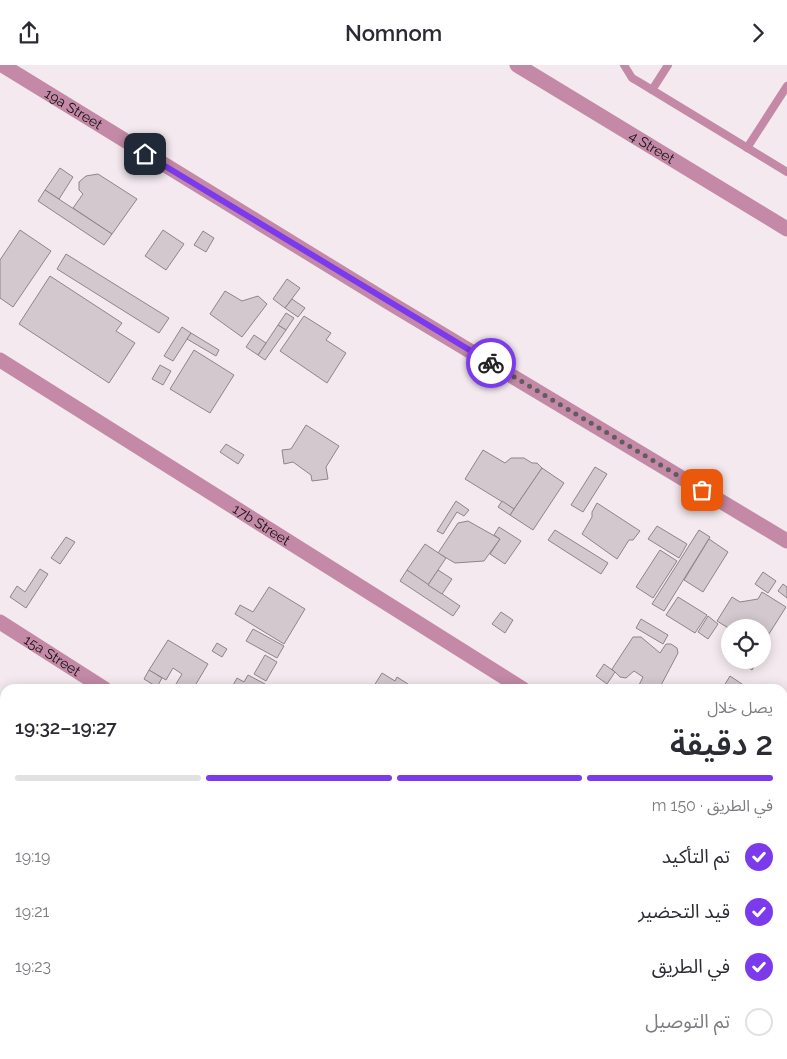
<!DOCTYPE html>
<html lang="ar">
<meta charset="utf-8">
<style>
body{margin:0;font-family:Raleway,"Noto Sans Arabic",sans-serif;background:#f2f2f3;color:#2b2b33;direction:rtl;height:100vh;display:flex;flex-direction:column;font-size:19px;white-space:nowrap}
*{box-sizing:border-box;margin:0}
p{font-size:16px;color:#7c7c81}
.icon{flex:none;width:28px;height:28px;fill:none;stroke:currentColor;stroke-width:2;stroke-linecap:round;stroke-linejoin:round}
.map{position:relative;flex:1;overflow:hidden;direction:ltr}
.sheet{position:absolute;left:0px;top:619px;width:788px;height:376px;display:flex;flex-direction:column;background:#fff;border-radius:15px 15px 0 0;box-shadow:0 2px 12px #0003;direction:rtl}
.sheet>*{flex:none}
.controls{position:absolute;left:721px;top:554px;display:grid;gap:10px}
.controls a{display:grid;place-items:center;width:50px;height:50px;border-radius:50%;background:#fff;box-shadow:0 2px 12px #0003;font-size:25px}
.pin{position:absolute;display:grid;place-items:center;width:42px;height:42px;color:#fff;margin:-21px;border-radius:10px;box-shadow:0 2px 8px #0006}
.courier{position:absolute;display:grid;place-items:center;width:50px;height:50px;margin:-25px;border:4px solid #7c3aed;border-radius:50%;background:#fff;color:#222;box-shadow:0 1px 6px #0007}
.summary em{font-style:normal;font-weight:600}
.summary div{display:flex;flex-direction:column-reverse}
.summary{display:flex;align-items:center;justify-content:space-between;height:85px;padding:0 15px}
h1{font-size:32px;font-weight:600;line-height:38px}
.bar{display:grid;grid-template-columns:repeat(4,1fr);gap:8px 5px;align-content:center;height:60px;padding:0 15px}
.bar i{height:6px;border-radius:4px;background:#e1e1e2}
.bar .active{background:#7c3aed}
.bar p{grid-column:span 4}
ol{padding:0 15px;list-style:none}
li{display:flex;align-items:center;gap:15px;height:55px}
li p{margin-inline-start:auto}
li .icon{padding:5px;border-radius:50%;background:#7c3aed;color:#fff;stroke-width:4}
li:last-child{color:#7c7c81}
li i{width:28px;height:28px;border:2px solid #e1e1e2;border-radius:50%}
header{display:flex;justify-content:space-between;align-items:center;height:65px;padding:0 15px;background:#fff;font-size:22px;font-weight:600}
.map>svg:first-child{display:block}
.building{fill:#d2c8cd;stroke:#8e8589}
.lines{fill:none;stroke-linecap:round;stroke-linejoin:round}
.lane{stroke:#c389a6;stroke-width:8}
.street{stroke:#c389a6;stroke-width:15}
.done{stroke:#615c5e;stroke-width:5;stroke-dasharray:0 9}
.route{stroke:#7c3aed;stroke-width:6}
.labels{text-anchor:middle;stroke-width:4.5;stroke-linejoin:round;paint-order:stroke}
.street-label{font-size:14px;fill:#131011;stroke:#f3e9ee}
</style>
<header><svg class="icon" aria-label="forward" viewBox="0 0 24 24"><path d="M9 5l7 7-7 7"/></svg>Nomnom<svg class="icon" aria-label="share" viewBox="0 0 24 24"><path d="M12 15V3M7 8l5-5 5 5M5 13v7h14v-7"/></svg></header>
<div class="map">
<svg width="787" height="994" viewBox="0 0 787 994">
<rect width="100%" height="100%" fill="#f3e9ee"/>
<!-- building -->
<g class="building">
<path d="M60 103 73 112 59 134 45 125Z"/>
<path d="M98 109 137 134 112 169 73 143 83 129 79 125V117L86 111Z"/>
<path d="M45 125 112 169 104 180 38 136Z"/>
<path d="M20 165 51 186 13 242 0 233V195Z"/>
<path d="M163 165 184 179 166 205 145 191Z"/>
<path d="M203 166 214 173 206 187 194 180Z"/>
<path d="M66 189 169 253 159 268 57 204Z"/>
<path d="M50 211 122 258 116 266 135 278 109 318 19 259Z"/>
<path d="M287 214 300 223 285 243 273 234Z"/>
<path d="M225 226 242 236 258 231 267 239 242 272 210 249Z"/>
<path d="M292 234 305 243 298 252 285 243Z"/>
<path d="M286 248 294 253 286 265 278 260Z"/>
<path d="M304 251 331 268 326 275 346 288 327 318 280 286Z"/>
<path d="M278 260 286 265 265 295 258 290Z"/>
<path d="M182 262 191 268 173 296 164 291Z"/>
<path d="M191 268 219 285 216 291 187 274Z"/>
<path d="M254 270 266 278 258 290 246 282Z"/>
<path d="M194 285 234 310 210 348 170 324Z"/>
<path d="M160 300 171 306 163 320 152 314Z"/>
<path d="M306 360 339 381 326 402 328 414 312 416 311 410 293 397 284 399 282 385 291 384Z"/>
<path d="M226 379 244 390 238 399 220 387Z"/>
<path d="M483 385 505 398 511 393H524L532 398H537L542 403 514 444 465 414Z"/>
<path d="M595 402 607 409 583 447 571 440Z"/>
<path d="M542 403 564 418 533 465 510 450Z"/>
<path d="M456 436 469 445 464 451 457 447 443 469 437 466Z"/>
<path d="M502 436 514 444 510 450 498 442Z"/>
<path d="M597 438 640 466 633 475H629L617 494 582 469 592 452V447Z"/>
<path d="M468 456 500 474 484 496 455 498 438 488 458 458Z"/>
<path d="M657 461 687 479 679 493 648 474Z"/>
<path d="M499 462 521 476 505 499 490 489 500 474 494 470Z"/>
<path d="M555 465 608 498 601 509 548 475Z"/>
<path d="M699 465 710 472 664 546 652 539Z"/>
<path d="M66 472 75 477 60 499 51 493Z"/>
<path d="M709 474 728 487 703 527 684 515Z"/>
<path d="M425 479 446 493 428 520 407 505Z"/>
<path d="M660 485 677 496 653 533 636 522Z"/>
<path d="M40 504 48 509 26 543 10 532 17 521 25 527Z"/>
<path d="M407 505 460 541 453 551 400 516Z"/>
<path d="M438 505 452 514 442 529 428 520Z"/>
<path d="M763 507 776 516 768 528 755 519Z"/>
<path d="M783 519 787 522V533L778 526Z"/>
<path d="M269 522 305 544 284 579 235 549 240 540 253 547Z"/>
<path d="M762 527 786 542 762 580V562H730V564L717 556 732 532 740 537 758 534Z"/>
<path d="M678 532 707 550 695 568 666 550Z"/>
<path d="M501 547 513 555 505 568 492 559Z"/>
<path d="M708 551 718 559 708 574 698 567Z"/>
<path d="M641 554 668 570 663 579 636 563Z"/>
<path d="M253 564 284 581 277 593 246 576Z"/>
<path d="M633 572H641L660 588 666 579H671L677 583 678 588 659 624H642L639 620 643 612 634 606 626 613 620 612 612 604Z"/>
<path d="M168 575 208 599 193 624H173L182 609 173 603 166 615 149 605Z"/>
<path d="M727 576 730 578V591L722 585Z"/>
<path d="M217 578 227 584 222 592 212 586Z"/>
<path d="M265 590 277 597 266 616 254 609Z"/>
<path d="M737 595H758L752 605Z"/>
<path d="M604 599 615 607 607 619 596 611Z"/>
<path d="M149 605 162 613 157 622 144 614Z"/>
<path d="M382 608 395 616 397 612 408 619 407 624H372Z"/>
<path d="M248 610 265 619 262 624H236L232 622 237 613 244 617Z"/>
<path d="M730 611 742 619 739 624H722Z"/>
<path d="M782 667 787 670V708L782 716Z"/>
<path d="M2 671 5 672V699L0 696V674Z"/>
<path d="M787 714V744L782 741V721Z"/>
<path d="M62 990H78L84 994H60Z"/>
</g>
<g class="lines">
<!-- lane -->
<g class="lane">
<path d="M624 0 632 13 639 17 787 107"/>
<path d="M652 25 668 0"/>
<path d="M747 83 787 21"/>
</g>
<!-- street -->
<g class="street">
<path id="s1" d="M2 0 390 238 787 476"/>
<path id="s2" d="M517 0 787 164"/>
<path id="s3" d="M0 295 523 624"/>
<path id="s4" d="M0 557 105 624"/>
<path d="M782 787 787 789"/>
<path d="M0 864 5 856"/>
<path d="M209 990 215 994"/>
<path d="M685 990 691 994"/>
<path d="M187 994 190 990"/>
</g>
</g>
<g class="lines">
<!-- done -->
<path class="done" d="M491 298 702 425"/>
<!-- route -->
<path class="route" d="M145 89 491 298"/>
</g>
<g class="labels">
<!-- street labels -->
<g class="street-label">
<text dy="5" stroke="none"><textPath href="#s1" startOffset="84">19a Street</textPath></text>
<text dy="5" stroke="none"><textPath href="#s2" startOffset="158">4 Street</textPath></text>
<text dy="5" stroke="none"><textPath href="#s3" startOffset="309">17b Street</textPath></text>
<text dy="5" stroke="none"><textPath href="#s4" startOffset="62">15a Street</textPath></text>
</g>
</g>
</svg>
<div class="controls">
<a><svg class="icon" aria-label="locate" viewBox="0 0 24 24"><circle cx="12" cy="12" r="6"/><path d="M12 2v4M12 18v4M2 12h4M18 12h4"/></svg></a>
</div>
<div class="pin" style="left:702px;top:425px;background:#ea580c"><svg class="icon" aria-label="bag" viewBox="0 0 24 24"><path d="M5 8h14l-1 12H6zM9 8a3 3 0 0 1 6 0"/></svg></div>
<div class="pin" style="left:145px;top:89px;background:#1f2937"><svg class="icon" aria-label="home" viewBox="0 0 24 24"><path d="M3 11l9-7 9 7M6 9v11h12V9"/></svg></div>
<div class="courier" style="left:491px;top:298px"><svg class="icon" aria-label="bike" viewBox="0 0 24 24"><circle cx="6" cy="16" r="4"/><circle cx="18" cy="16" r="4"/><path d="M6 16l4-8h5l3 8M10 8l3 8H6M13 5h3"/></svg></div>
<section class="sheet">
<div class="summary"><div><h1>2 دقيقة</h1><p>يصل خلال</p></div><em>19:27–19:32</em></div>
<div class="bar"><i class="active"></i><i class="active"></i><i class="active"></i><i></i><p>في الطريق · 150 m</p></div>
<ol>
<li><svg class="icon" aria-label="check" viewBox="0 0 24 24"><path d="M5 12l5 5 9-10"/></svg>تم التأكيد<p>19:19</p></li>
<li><svg class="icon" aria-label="check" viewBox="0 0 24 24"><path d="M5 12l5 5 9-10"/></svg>قيد التحضير<p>19:21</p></li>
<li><svg class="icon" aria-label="check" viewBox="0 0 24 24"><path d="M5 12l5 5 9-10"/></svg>في الطريق<p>19:23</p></li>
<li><i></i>تم التوصيل</li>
</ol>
</section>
</div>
